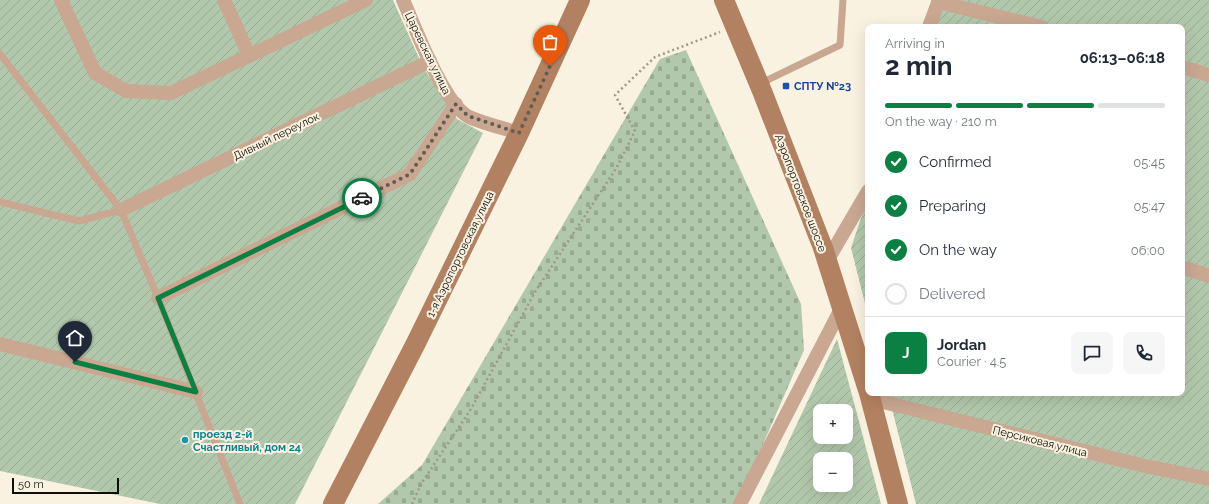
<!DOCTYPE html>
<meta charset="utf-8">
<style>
body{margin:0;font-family:Raleway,sans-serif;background:#f6f6f7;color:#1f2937;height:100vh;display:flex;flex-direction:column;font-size:15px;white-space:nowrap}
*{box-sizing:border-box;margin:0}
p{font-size:13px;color:#747a83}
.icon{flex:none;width:22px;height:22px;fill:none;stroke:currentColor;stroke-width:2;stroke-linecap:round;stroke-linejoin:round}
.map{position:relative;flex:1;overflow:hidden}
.panel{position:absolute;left:865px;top:24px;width:320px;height:372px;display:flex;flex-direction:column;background:#fff;border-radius:8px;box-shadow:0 4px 16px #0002}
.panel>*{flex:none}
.buttons{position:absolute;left:813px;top:404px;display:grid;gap:8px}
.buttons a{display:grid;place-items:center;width:40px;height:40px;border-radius:8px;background:#fff;box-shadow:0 4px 16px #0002;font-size:20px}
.scale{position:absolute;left:12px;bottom:10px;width:107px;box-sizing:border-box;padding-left:4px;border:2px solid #0f0d07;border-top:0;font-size:11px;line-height:14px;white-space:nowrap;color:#0f0d07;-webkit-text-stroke:3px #f9f2e0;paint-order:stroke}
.pin{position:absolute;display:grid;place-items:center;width:34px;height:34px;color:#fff;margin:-41px -17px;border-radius:50% 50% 50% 0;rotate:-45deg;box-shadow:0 0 4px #0007}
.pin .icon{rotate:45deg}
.courier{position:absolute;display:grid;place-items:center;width:40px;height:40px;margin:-20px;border:3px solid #0b8043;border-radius:50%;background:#fff;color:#222;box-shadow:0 1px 5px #0007}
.overview em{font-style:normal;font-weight:700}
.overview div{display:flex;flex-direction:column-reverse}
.overview{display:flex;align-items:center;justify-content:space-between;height:68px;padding:0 20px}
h1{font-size:26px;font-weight:700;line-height:30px}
.bar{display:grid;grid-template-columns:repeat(4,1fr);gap:6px 4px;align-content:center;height:48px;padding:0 20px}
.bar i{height:5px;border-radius:3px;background:#e0e1e3}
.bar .selected{background:#0b8043}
.bar p{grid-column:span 4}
.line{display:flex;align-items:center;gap:10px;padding:0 20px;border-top:1px solid #e0e1e3}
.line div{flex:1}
.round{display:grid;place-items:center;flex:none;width:42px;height:42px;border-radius:8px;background:#f6f6f7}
ol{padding:0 20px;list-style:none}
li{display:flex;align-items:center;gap:12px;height:44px}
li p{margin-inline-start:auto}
li .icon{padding:4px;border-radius:50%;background:#0b8043;color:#fff;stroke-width:4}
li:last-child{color:#747a83}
li i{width:22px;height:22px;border:2px solid #e0e1e3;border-radius:50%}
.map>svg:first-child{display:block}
.cemetery{fill:url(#cemetery-stones)}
.garden{fill:url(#garden-furrows);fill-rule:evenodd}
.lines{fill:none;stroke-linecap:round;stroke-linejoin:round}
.path{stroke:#9d988b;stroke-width:2.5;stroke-dasharray:2 3;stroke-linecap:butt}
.lane{stroke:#c9a791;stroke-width:7}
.street{stroke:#c9a791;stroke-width:14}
.secondary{stroke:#b28161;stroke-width:20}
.done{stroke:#615d53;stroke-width:4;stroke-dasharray:0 7.2}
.route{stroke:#0b8043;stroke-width:5}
.transit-dot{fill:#1a4fb4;stroke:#f9f2e0;stroke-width:1.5}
.culture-dot{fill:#0f9aa8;stroke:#f9f2e0;stroke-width:1.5}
.labels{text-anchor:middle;stroke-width:4;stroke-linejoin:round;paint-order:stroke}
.street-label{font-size:11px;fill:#0f0d07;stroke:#f9f2e0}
.transit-label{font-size:11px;font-weight:bold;fill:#164399;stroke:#f9f2e0;text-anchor:start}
.culture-label{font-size:11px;font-weight:bold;fill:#0d838f;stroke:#f9f2e0;text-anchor:start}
</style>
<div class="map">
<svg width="1209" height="504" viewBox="0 0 1209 504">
<defs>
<pattern id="cemetery-stones" width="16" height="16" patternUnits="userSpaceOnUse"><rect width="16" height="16" fill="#b2c8ac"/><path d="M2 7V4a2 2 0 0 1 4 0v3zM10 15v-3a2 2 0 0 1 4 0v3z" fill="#98ab92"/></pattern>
<pattern id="garden-furrows" width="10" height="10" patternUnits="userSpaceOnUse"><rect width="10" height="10" fill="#b2c8ac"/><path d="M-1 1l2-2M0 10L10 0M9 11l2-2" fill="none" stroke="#98ab92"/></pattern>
</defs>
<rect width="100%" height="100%" fill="#f9f2e0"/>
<!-- cemetery -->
<path class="cemetery" d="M686 50 801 304 804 350 737 504H378L422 465 660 59Z"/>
<!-- garden -->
<g class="garden">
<path d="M0 0H393L423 67 457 119 483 133 295 504H160L0 471Z"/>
<path d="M934 0H1209V504H916L888 393H1182V27H925Z"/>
<path d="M868 197V315L851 248Z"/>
<path d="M837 339 881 504H759ZM820 411H846V437H820ZM820 459H846V485H820Z"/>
</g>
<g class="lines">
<!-- path -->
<path class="path" d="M412 504 421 484 471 409 535 292 617 167 635 131 615 95 655 57 720 32"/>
<!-- lane -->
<g class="lane">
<path d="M0 54 121 210 158 298 240 504"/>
<path d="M759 84 840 45 843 0"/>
<path d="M0 202 79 221 121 210"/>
</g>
<!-- street -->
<g class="street">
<path d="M61 0 95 73 126 91 171 93 366 0"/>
<path d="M224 0 249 55"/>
<path d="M403 0C415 27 444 105 469 117 485 124 503 128 519 133"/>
<path d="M938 2 1042 27"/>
<path d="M929 27 939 0"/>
<path d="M1182 67 1209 75"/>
<path d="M121 210 430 61"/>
<path d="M827 261 868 191"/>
<path d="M1182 267 1209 276"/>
<path d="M158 298 410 174 456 104"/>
<path d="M0 344 196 392"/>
<path d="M871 399 1145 466 1209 479"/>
<path d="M740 504 842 307"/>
</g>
<!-- secondary -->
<g class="secondary">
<path d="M724 0 762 91 823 248 868 390"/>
<path d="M869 393 898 504"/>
<path d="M333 504 416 343 519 133 580 0"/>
</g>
</g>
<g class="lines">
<!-- done -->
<path class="done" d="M362 198 410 174 456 104 468 116 519 133 550 66"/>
<!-- route -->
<path class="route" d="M75 362 196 392 158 298 362 198"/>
</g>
<!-- markers -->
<rect class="transit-dot" x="782" y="82" width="8" height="8" rx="2"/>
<circle class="culture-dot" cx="185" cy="440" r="4"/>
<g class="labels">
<!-- street labels -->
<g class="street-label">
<text transform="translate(428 53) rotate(64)" y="4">Царевская улица</text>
<text transform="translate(276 136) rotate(-26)" y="4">Дивный переулок</text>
<text transform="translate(801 193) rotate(69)" y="4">Аэропортовское шоссе</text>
<text transform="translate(460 254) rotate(-64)" y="4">1-я Аэропортовская улица</text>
<text transform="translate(1040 441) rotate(14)" y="4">Персиковая улица</text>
</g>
<!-- transit labels -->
<g class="transit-label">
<text x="794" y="90">СПТУ №23</text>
</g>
<!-- culture labels -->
<g class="culture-label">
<text x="193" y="438">проезд 2-й<tspan x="193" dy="13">Счастливый, дом 24</tspan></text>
</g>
</g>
</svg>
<div class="buttons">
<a>+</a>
<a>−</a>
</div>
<div class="scale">50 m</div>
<div class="pin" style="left:550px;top:66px;background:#ea580c"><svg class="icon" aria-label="bag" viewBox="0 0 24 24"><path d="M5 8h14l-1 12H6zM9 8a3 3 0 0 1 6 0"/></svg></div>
<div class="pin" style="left:75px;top:362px;background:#1f2937"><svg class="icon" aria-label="home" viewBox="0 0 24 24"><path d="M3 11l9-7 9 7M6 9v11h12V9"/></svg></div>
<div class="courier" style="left:362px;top:198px"><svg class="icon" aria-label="car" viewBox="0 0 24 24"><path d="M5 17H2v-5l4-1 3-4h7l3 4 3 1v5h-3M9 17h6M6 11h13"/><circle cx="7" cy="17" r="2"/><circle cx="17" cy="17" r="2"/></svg></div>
<section class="panel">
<div class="overview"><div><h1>2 min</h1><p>Arriving in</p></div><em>06:13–06:18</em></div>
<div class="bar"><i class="selected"></i><i class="selected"></i><i class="selected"></i><i></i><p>On the way · 210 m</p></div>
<ol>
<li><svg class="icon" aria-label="check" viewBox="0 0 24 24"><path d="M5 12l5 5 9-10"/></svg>Confirmed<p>05:45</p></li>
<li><svg class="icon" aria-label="check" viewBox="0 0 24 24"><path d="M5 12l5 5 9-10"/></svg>Preparing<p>05:47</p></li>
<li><svg class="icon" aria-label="check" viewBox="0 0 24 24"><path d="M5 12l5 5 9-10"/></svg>On the way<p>06:00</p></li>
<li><i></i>Delivered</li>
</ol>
<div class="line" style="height:72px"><b class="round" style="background:#0b8043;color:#fff">J</b><div><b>Jordan</b><p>Courier · 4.5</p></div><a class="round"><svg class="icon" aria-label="chat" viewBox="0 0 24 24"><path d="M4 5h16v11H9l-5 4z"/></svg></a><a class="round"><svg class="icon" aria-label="phone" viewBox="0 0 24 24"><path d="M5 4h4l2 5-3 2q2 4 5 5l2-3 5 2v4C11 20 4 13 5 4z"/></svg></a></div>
</section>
</div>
